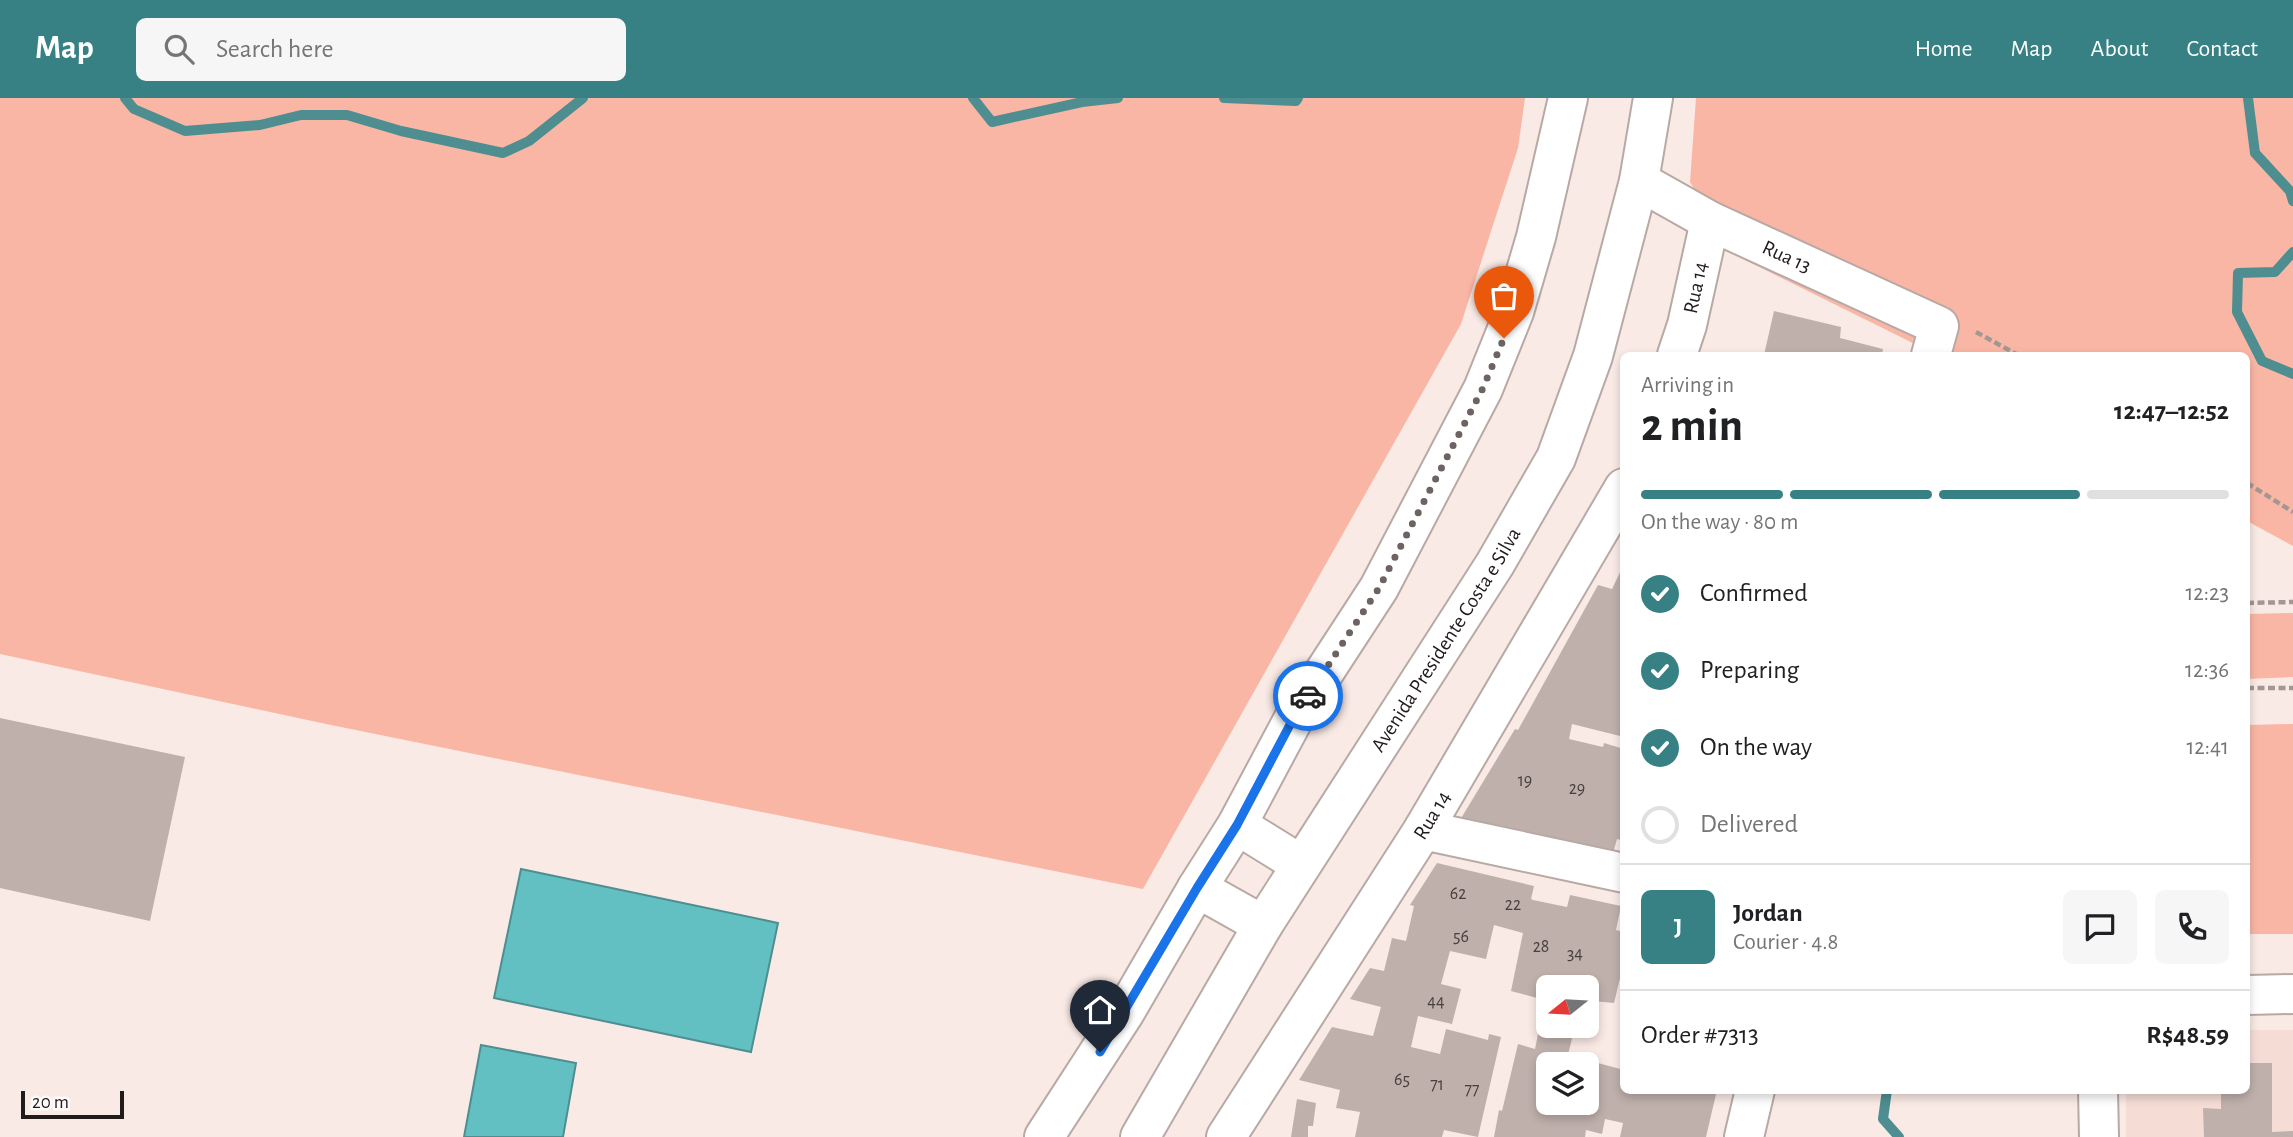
<!DOCTYPE html>
<meta charset="utf-8">
<style>
body{margin:0;font-family:"Alegreya Sans",sans-serif;background:#f6f6f6;color:#202124;height:100vh;display:flex;flex-direction:column;font-size:26px;white-space:nowrap}
*{box-sizing:border-box;margin:0}
p{font-size:23px;color:#757577}
.icon{flex:none;width:38px;height:38px;fill:none;stroke:currentColor;stroke-width:2;stroke-linecap:round;stroke-linejoin:round}
.map{position:relative;flex:1;overflow:hidden}
.details{position:absolute;left:1620px;top:254px;width:630px;height:742px;display:flex;flex-direction:column;background:#fff;border-radius:10px;box-shadow:0 4px 10px #0003}
.details>*{flex:none}
.needle{width:46px;rotate:252deg}
.fabs{position:absolute;left:1536px;top:877px;display:grid;gap:14px}
.fabs a{display:grid;place-items:center;width:63px;height:63px;border-radius:10px;background:#fff;box-shadow:0 4px 10px #0003;font-size:35px}
.scale{position:absolute;left:21px;bottom:18px;width:103px;box-sizing:border-box;padding-left:7px;border:4px solid #211b1a;border-top:0;font-size:19px;line-height:24px;white-space:nowrap;color:#211b1a;-webkit-text-stroke:5px #fefbfa;paint-order:stroke}
.pin{position:absolute;display:grid;place-items:center;width:60px;height:60px;color:#fff;margin:-72px -30px;border-radius:50% 50% 50% 0;rotate:-45deg;box-shadow:0 0 7px #0007}
.pin .icon{rotate:45deg}
.courier{position:absolute;display:grid;place-items:center;width:70px;height:70px;margin:-35px;border:5px solid #1a73e8;border-radius:50%;background:#fff;color:#222;box-shadow:0 2px 9px #0007}
.overview em{font-style:normal;font-weight:700}
.overview div{display:flex;flex-direction:column-reverse}
.overview{display:flex;align-items:center;justify-content:space-between;height:119px;padding:0 21px}
h1{font-size:46px;font-weight:700;line-height:52px}
.bar{display:grid;grid-template-columns:repeat(4,1fr);gap:10px 7px;align-content:center;height:84px;padding:0 21px}
.bar i{height:9px;border-radius:5px;background:#e0e0e0}
.bar .on{background:#378083}
.bar p{grid-column:span 4}
.line{display:flex;align-items:center;gap:18px;padding:0 21px;border-top:2px solid #e0e0e0}
.line div{flex:1}
.round{display:grid;place-items:center;flex:none;width:74px;height:74px;border-radius:10px;background:#f6f6f6}
ol{padding:0 21px;list-style:none}
li{display:flex;align-items:center;gap:21px;height:77px}
li p{margin-inline-start:auto}
li .icon{padding:7px;border-radius:50%;background:#378083;color:#fff;stroke-width:4}
li:last-child{color:#757577}
li i{width:38px;height:38px;border:4px solid #e0e0e0;border-radius:50%}
header{display:flex;align-items:center;gap:42px;box-sizing:border-box;height:98px;padding:0 35px;background:#378083;color:#fff}
header strong{font-size:33px}
nav{display:flex;gap:38px;margin-inline-start:auto;font-size:24px}
.search{width:490px;height:63px;background:#f6f6f6;display:flex;align-items:center;gap:18px;box-sizing:border-box;padding:0 24px;border-radius:10px;color:#757577;font-size:26px}
.map>svg:first-child{display:block}
.built{fill:#f5ddd6}
.green{fill:#fab6a4}
.water{fill:#62c0c3;stroke:#4e8e90;stroke-width:2}
.lines{fill:none;stroke-linecap:round;stroke-linejoin:round}
.stream{stroke:#4e8e90;stroke-width:10}
.building{fill:#bfb0ac;fill-rule:evenodd}
.minor-casing{stroke:#b8a9a5;stroke-width:42}
.major-casing{stroke:#b8a9a5;stroke-width:42}
.path{stroke:#a39794;stroke-width:4.5;stroke-dasharray:7 3.5;stroke-linecap:butt}
.minor{stroke:#fff;stroke-width:38}
.major{stroke:#fff;stroke-width:38}
.done{stroke:#6d6361;stroke-width:7;stroke-dasharray:0 12.6}
.route{stroke:#1a73e8;stroke-width:9}
.labels{text-anchor:middle;stroke-width:5;stroke-linejoin:round;paint-order:stroke}
.number-label{font-size:18px;fill:#48403e}
.street-label{font-size:21px;fill:#211b1a;stroke:#fefbfa}
</style>
<header>
<strong>Map</strong>
<div class="search"><svg class="icon" aria-label="search" viewBox="0 0 24 24"><circle cx="10" cy="10" r="6"/><path d="M15 15l6 6"/></svg>Search here</div>
<nav><a>Home</a><a>Map</a><a>About</a><a>Contact</a></nav>
</header>
<div class="map">
<svg width="2293" height="1039" viewBox="0 0 2293 1039">
<rect width="100%" height="100%" fill="#faeae6"/>
<!-- built -->
<path class="built" d="M2247 932H2293V1039H2126V992H2247Z"/>
<!-- green -->
<g class="green">
<path d="M0 0H1525L1518 50 1461 226 1143 791 326 626 0 556Z"/>
<path d="M1696 0H2293V448L2247 423V257H1937L1733 156 1690 84Z"/>
<path d="M2293 515V579L2247 581V516Z"/>
<path d="M2293 626V836H2247V627Z"/>
</g>
<!-- water -->
<g class="water">
<path d="M521 771 778 825 751 954 494 900Z"/>
<path d="M481 947 576 965 563 1039H464Z"/>
</g>
<g class="lines">
<!-- stream -->
<g class="stream">
<path d="M125 0 134 11 185 33 260 27 301 17H347L401 33 503 55 529 43 583 0"/>
<path d="M973 0 992 24 1082 4 1118 0"/>
<path d="M1224 0 1296 3 1298 0"/>
<path d="M2248 0 2255 55 2290 93 2293 103"/>
<path d="M2293 154 2275 174 2238 175 2237 214 2262 263 2293 276"/>
<path d="M1887 992 1883 1021 1899 1039"/>
</g>
</g>
<!-- building -->
<g class="building">
<path d="M1774 213 1841 229 1840 240 1883 251 1882 257H1764Z"/>
<path d="M1624 466V639L1572 626 1569 641 1603 649 1604 645 1624 651V743L1617 741 1613 755 1460 722 1515 631 1518 632 1598 487 1612 491Z"/>
<path d="M0 620 185 659 150 823 0 790Z"/>
<path d="M1437 765 1534 788 1531 801 1533 802 1567 809 1570 797 1621 808 1616 832 1624 834V864L1614 905 1593 903 1591 910 1587 909V889H1549V928H1575L1568 957 1624 972V992H1717L1706 1039H1620L1623 1025 1605 1021 1602 1036 1586 1032 1585 1039H1494L1499 1012 1502 1013 1518 946 1535 951 1545 902 1511 893 1523 835 1494 827 1486 861 1450 853 1441 886 1461 891 1452 926 1418 918 1411 949 1440 956 1446 931 1488 942 1489 936 1501 939 1478 1039 1444 1032 1442 1039H1355L1360 1014 1336 1010 1340 992 1299 982 1332 929 1373 938 1381 909 1350 901 1370 870 1384 873 1392 840 1406 843 1414 808 1410 807ZM1549 966H1587V1004H1549Z"/>
<path d="M2247 965H2272V1034L2293 1033V1039H2204L2203 1010 2221 1011V996L2203 995V992H2247Z"/>
<path d="M1297 1001 1316 1005 1313 1028H1308V1039H1291Z"/>
</g>
<g class="lines">
<!-- minor casing -->
<g class="minor-casing">
<g id="minor">
<path id="s1" d="M1639 83 1710 123 1939 228 1931 257"/>
<path id="s2" d="M1677 257 1687 227 1710 123"/>
<path d="M1423 732 1624 775"/>
<path d="M2247 897 2293 896"/>
<path d="M2098 992 2099 1039"/>
<path id="s3" d="M1226 1039 1423 732 1624 390"/>
<path d="M1744 1039 1755 992"/>
</g>
</g>
<!-- major casing -->
<g class="major-casing">
<g id="major">
<path d="M1237 727 1300 766"/>
<path d="M1197 790 1263 827"/>
<path d="M1044 1039 1125 914 1197 790 1237 727 1293 622 1379 490 1483 291 1514 214 1536 139 1568 0"/>
<path id="s4" d="M1140 1039 1263 827 1495 466 1556 360 1593 258 1639 83 1653 0"/>
</g>
</g>
<!-- path -->
<g class="path">
<path d="M1976 234 2018 257"/>
<path d="M2247 385 2293 414"/>
<path d="M2247 505 2293 504"/>
<path d="M2247 590H2293"/>
</g>
<!-- minor -->
<use href="#minor" class="minor"/>
<!-- major -->
<use href="#major" class="major"/>
</g>
<g class="lines">
<!-- done -->
<path class="done" d="M1308 598 1379 490 1483 290 1504 240"/>
<!-- route -->
<path class="route" d="M1100 954 1197 790 1237 727 1293 621 1308 598"/>
</g>
<g class="labels">
<!-- number labels -->
<g class="number-label">
<text x="1525" y="688">19</text>
<text x="1577" y="696">29</text>
<text x="1458" y="801">62</text>
<text x="1513" y="812">22</text>
<text x="1461" y="844">56</text>
<text x="1541" y="854">28</text>
<text x="1575" y="861">34</text>
<text x="1436" y="909">44</text>
<text x="1402" y="987">65</text>
<text x="1437" y="992">71</text>
<text x="1472" y="997">77</text>
</g>
<!-- street labels -->
<g class="street-label">
<text dy="7" stroke="none"><textPath href="#s1" startOffset="166">Rua 13</textPath></text>
<text dy="7" stroke="none"><textPath href="#s2" startOffset="70">Rua 14</textPath></text>
<text dy="7" stroke="none"><textPath href="#s4" startOffset="584">Avenida Presidente Costa e Silva</textPath></text>
<text dy="7" stroke="none"><textPath href="#s3" startOffset="382">Rua 14</textPath></text>
</g>
</g>
</svg>
<div class="fabs">
<a><svg class="needle" viewBox="-14 -14 28 28"><path d="M0-13l5 13h-10z" fill="#e53935"/><path d="M0 13l5-13h-10z" fill="#757577"/></svg></a>
<a><svg class="icon" aria-label="layers" viewBox="0 0 24 24"><path d="M12 4l9 5-9 5-9-5zM3 14l9 5 9-5"/></svg></a>
</div>
<div class="scale">20 m</div>
<div class="pin" style="left:1504px;top:240px;background:#ea580c"><svg class="icon" aria-label="bag" viewBox="0 0 24 24"><path d="M5 8h14l-1 12H6zM9 8a3 3 0 0 1 6 0"/></svg></div>
<div class="pin" style="left:1100px;top:954px;background:#1f2937"><svg class="icon" aria-label="home" viewBox="0 0 24 24"><path d="M3 11l9-7 9 7M6 9v11h12V9"/></svg></div>
<div class="courier" style="left:1308px;top:598px"><svg class="icon" aria-label="car" viewBox="0 0 24 24"><path d="M5 17H2v-5l4-1 3-4h7l3 4 3 1v5h-3M9 17h6M6 11h13"/><circle cx="7" cy="17" r="2"/><circle cx="17" cy="17" r="2"/></svg></div>
<section class="details">
<div class="overview"><div><h1>2 min</h1><p>Arriving in</p></div><em>12:47–12:52</em></div>
<div class="bar"><i class="on"></i><i class="on"></i><i class="on"></i><i></i><p>On the way · 80 m</p></div>
<ol>
<li><svg class="icon" aria-label="check" viewBox="0 0 24 24"><path d="M5 12l5 5 9-10"/></svg>Confirmed<p>12:23</p></li>
<li><svg class="icon" aria-label="check" viewBox="0 0 24 24"><path d="M5 12l5 5 9-10"/></svg>Preparing<p>12:36</p></li>
<li><svg class="icon" aria-label="check" viewBox="0 0 24 24"><path d="M5 12l5 5 9-10"/></svg>On the way<p>12:41</p></li>
<li><i></i>Delivered</li>
</ol>
<div class="line" style="height:126px"><b class="round" style="background:#378083;color:#fff">J</b><div><b>Jordan</b><p>Courier · 4.8</p></div><a class="round"><svg class="icon" aria-label="chat" viewBox="0 0 24 24"><path d="M4 5h16v11H9l-5 4z"/></svg></a><a class="round"><svg class="icon" aria-label="phone" viewBox="0 0 24 24"><path d="M5 4h4l2 5-3 2q2 4 5 5l2-3 5 2v4C11 20 4 13 5 4z"/></svg></a></div>
<div class="line" style="height:91px"><div>Order #7313</div><b>R$48.59</b></div>
</section>
</div>
